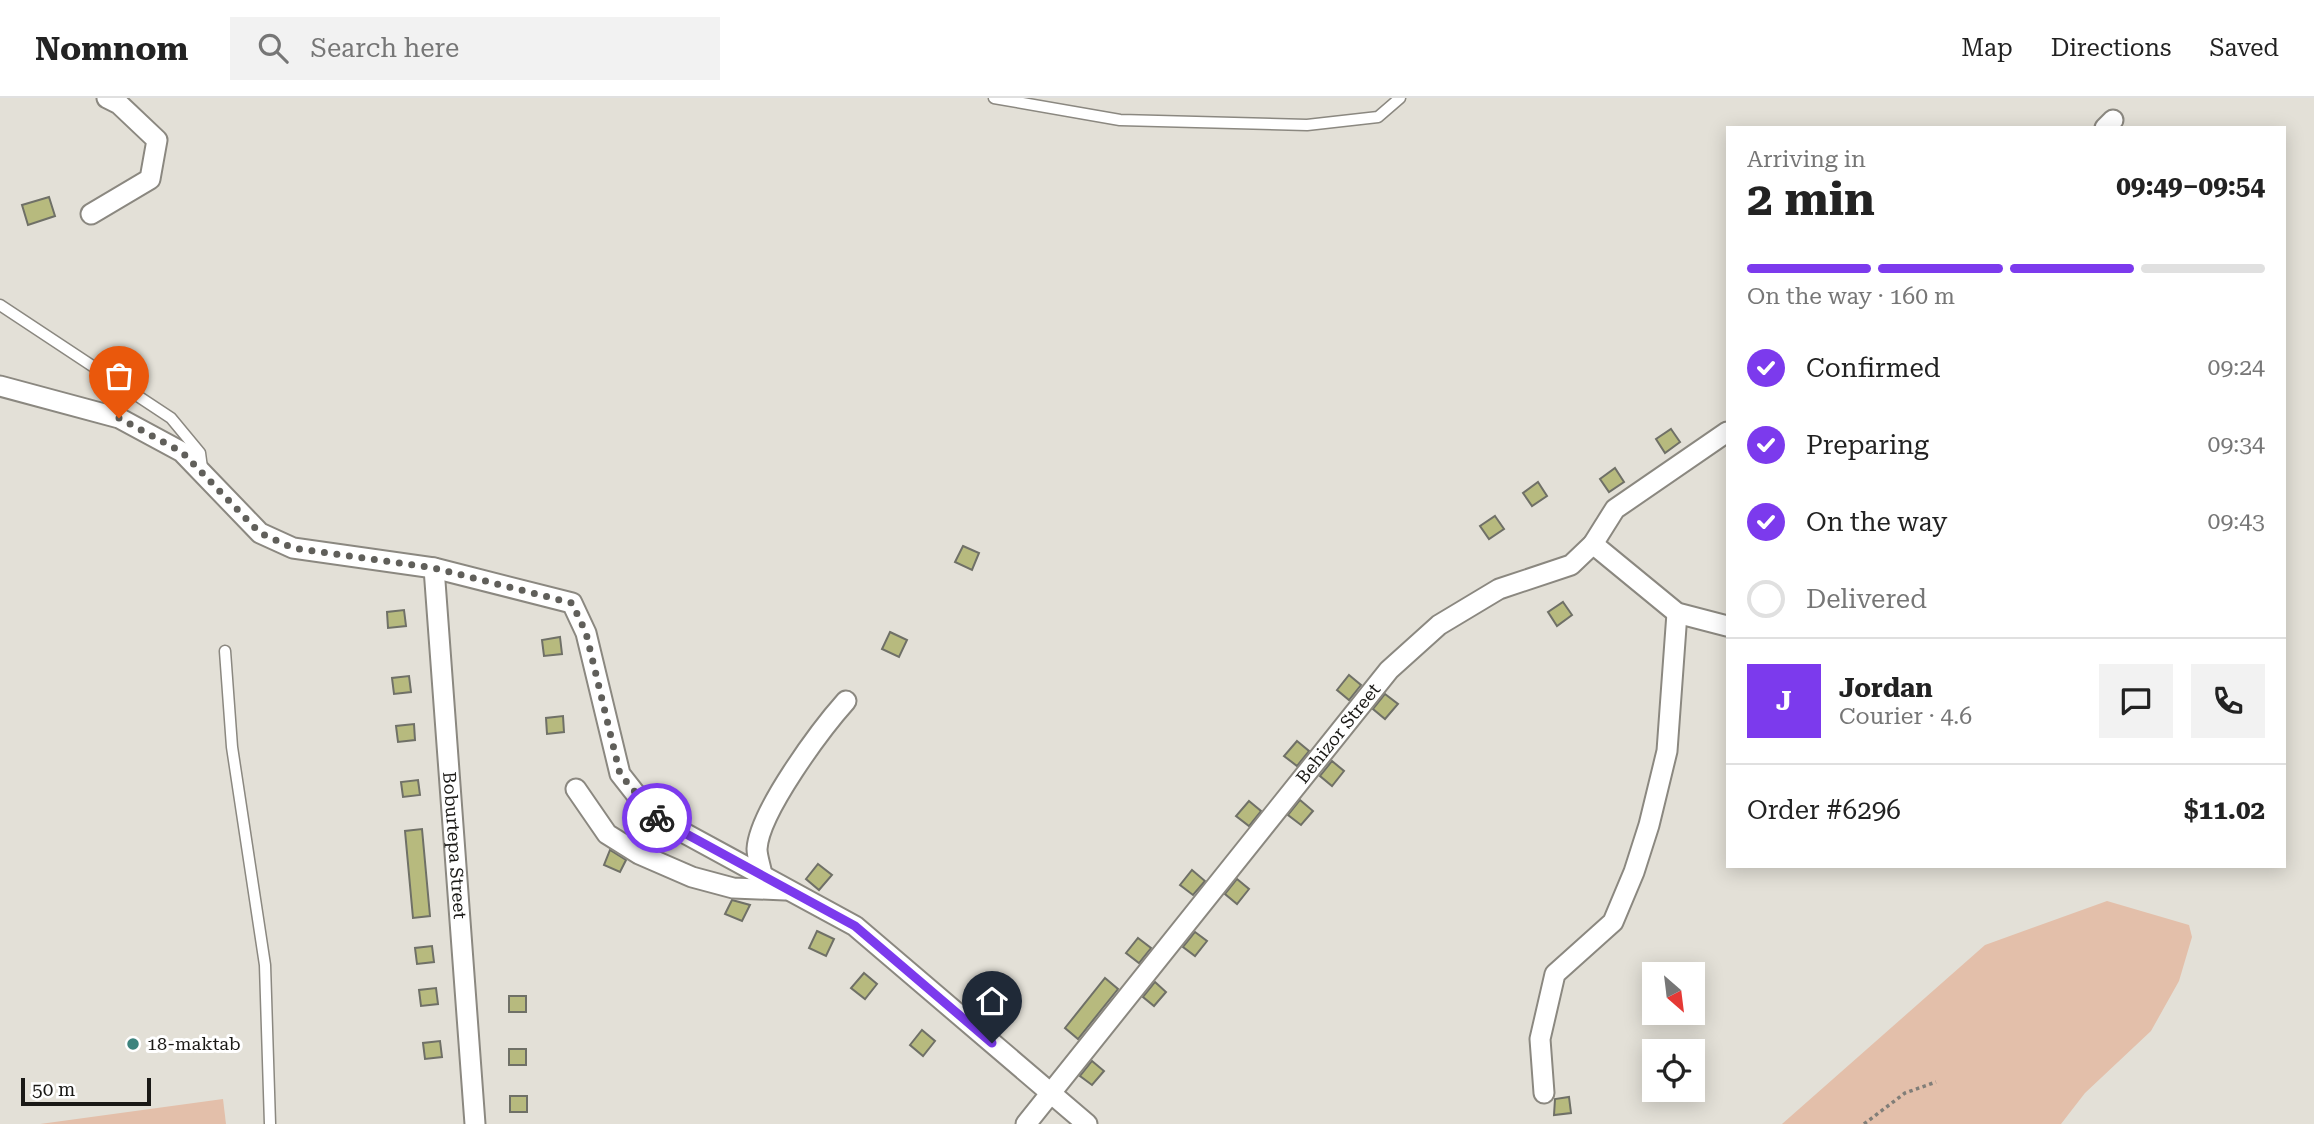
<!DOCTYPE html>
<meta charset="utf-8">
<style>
body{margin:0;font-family:"Roboto Serif",serif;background:#f2f2f2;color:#222;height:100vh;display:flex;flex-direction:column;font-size:26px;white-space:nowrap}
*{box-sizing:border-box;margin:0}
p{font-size:23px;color:#767676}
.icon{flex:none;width:38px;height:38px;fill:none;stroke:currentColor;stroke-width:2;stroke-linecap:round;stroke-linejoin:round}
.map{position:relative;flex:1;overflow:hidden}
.side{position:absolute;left:1726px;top:28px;width:560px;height:742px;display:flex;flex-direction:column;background:#fff;border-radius:0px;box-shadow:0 4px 18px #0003}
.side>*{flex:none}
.needle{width:46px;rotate:152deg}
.buttons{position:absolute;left:1642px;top:864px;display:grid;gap:14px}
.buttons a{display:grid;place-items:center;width:63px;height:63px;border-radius:0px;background:#fff;box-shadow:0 4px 18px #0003;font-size:35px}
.scale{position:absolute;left:21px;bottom:18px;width:130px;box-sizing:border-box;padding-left:7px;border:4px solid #1a1916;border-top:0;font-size:19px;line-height:24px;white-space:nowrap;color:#1a1916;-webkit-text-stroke:5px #fff;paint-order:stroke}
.pin{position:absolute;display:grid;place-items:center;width:60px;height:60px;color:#fff;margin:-72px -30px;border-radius:50% 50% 50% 0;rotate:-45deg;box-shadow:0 0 7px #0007}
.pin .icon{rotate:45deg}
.courier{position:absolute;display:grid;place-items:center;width:70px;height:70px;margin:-35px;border:5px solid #7c3aed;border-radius:50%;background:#fff;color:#222;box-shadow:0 2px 9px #0007}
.head em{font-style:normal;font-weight:700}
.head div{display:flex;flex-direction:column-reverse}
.head{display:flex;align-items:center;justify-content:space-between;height:119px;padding:0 21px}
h1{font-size:46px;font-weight:700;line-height:52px}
.bar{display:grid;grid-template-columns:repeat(4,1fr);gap:10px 7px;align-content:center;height:84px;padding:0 21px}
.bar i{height:9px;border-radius:5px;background:#e0e0e0}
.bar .current{background:#7c3aed}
.bar p{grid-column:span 4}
.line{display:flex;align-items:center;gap:18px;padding:0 21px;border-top:2px solid #e0e0e0}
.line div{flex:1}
.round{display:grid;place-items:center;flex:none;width:74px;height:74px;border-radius:0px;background:#f2f2f2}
ol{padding:0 21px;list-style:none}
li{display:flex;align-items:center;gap:21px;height:77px}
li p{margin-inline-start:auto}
li .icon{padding:7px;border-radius:50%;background:#7c3aed;color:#fff;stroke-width:4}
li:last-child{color:#767676}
li i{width:38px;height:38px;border:4px solid #e0e0e0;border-radius:50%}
header{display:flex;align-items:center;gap:42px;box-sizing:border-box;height:98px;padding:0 35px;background:#fff;border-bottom:2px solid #e0e0e0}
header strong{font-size:33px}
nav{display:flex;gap:38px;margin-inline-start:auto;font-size:24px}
.search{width:490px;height:63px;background:#f2f2f2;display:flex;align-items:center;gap:18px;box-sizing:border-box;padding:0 24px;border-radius:0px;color:#767676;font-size:26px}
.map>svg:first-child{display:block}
.green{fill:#e3bfaa}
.building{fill:#b7ba7e;stroke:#6f7067;stroke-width:2}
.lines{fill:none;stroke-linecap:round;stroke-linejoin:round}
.service-casing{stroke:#8b8880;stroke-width:13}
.minor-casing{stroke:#8b8880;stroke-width:23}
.path{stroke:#817e78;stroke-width:3.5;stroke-dasharray:3.5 3.5;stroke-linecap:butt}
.service{stroke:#fff;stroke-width:10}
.minor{stroke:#fff;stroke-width:19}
.done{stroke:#605f5a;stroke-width:7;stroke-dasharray:0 12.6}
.route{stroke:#7c3aed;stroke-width:9}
.poi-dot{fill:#3c837d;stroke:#fff;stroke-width:2.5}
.labels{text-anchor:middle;stroke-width:6;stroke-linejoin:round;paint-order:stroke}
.street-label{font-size:18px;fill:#1a1916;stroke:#fff}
.poi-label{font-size:18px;fill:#1a1916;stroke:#fff;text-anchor:start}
</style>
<header>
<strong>Nomnom</strong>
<div class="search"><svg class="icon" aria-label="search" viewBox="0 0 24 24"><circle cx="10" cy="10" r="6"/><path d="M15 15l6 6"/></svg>Search here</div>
<nav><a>Map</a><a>Directions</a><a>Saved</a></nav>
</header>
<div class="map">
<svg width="2314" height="1026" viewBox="0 0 2314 1026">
<rect width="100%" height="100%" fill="#e3e0d7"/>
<!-- green -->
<g class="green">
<path d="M2107 803 2189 827 2192 839 2179 883 2151 933 2085 995 2061 1026H1782L1985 847Z"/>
<path d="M223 1001 226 1026H40Z"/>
</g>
<!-- building -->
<g class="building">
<path d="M49 99 55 118 28 127 22 107Z"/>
<path d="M1671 331 1680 344 1665 355 1656 341Z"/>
<path d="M1615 370 1624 384 1609 394 1600 381Z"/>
<path d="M1538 384 1547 398 1532 408 1523 395Z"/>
<path d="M1495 418 1504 431 1489 441 1480 428Z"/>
<path d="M963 448 979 455 972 472 955 464Z"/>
<path d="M1563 504 1572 517 1557 528 1548 514Z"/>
<path d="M404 512 406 528 388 530 387 514Z"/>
<path d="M890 534 907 542 899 559 882 551Z"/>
<path d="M560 539 562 556 544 558 542 542Z"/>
<path d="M1349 577 1361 587 1349 602 1337 592Z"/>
<path d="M409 578 411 594 394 596 392 580Z"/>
<path d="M1385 596 1398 606 1385 621 1373 611Z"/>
<path d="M563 618 564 634 547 636 546 620Z"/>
<path d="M414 626 415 642 398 644 396 628Z"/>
<path d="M1297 643 1309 653 1297 668 1284 658Z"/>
<path d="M1332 663 1344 673 1332 688 1320 678Z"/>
<path d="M418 682 420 697 403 699 401 684Z"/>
<path d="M1300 702 1313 713 1301 727 1288 717Z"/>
<path d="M1249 703 1261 713 1249 728 1236 718Z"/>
<path d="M422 731 430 818 413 820 405 733Z"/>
<path d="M610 752 626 762 620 774 604 767Z"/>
<path d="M818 766 832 777 819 792 806 781Z"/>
<path d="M1192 772 1205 783 1193 797 1180 787Z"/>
<path d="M1237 781 1249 791 1237 806 1225 796Z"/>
<path d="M732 802 750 807 742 823 725 816Z"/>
<path d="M817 833 834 841 826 858 809 850Z"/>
<path d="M1195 834 1207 843 1195 858 1183 849Z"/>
<path d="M1138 840 1151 850 1139 865 1126 855Z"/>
<path d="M432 848 434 864 417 866 415 850Z"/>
<path d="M864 875 877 886 865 901 851 890Z"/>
<path d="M1105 880 1118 891 1078 941 1065 930Z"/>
<path d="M1155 884 1166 894 1154 908 1143 899Z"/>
<path d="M436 890 438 906 421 908 419 892Z"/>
<rect x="509" y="898" width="17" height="16"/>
<path d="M922 932 935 943 923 958 910 947Z"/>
<path d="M440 943 442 959 425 961 423 945Z"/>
<rect x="509" y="951" width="17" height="16"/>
<path d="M1092 963 1104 973 1092 987 1080 978Z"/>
<rect x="510" y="998" width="17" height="16"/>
<path d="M1569 999 1571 1015 1554 1017 1555 1001Z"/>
</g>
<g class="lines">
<!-- service casing -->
<g class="service-casing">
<g id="service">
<path d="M994 0 1120 22 1307 27 1378 19 1400 0"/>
<path d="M0 207 171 320 200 355 202 370"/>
<path d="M225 553 232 649 265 867 270 1026"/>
</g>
</g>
<!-- minor casing -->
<g class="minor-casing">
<g id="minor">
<path d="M2105 30 2113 22"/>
<path d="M91 116 150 81 157 42 119 6 107 0"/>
<path d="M0 288 119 320 182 354 260 435 293 450 434 470 572 505 586 535 620 676 653 718 855 828 1087 1026"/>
<path d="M1593 446 1677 515 1727 528"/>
<path id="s1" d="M434 470 475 1026"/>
<path d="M576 691 607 736 639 756 692 779 733 790 785 792"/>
<path d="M762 777C761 769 757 759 757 751 759 714 821 631 846 603"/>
<path d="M1544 995 1540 941 1555 876 1613 824 1634 774 1649 727 1667 653 1677 515"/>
<path id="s2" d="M1026 1026 1389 572 1439 527 1499 491 1571 467 1593 446 1615 411 1727 334"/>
</g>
</g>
<!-- path -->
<path class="path" d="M1864 1026 1905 995 1936 984"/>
<!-- service -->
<use href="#service" class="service"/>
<!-- minor -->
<use href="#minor" class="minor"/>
</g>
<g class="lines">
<!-- done -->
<path class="done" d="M119 320 182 354 260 435 293 450 434 470 572 505 586 535 620 676 657 720"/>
<!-- route -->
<path class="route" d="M657 720 855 828 992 945"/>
</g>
<!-- markers -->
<circle class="poi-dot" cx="133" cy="946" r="7"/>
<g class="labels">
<!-- street labels -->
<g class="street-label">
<text dy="6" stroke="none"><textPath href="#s2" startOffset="500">Behizor Street</textPath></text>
<text dy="6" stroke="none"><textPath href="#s1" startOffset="278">Boburtepa Street</textPath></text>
</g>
<!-- poi labels -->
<g class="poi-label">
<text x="147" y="952">18-maktab</text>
</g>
</g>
</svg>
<div class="buttons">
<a><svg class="needle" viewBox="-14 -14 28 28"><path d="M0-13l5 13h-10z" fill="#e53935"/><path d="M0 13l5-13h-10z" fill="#767676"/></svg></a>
<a><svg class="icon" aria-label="locate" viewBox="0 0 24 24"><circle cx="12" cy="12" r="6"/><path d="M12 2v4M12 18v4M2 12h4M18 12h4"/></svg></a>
</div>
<div class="scale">50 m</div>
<div class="pin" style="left:119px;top:320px;background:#ea580c"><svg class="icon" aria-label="bag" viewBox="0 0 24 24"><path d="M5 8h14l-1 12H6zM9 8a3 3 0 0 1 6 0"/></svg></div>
<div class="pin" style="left:992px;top:945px;background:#1f2937"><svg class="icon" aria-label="home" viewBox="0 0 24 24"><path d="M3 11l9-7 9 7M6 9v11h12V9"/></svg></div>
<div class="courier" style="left:657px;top:720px"><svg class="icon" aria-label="bike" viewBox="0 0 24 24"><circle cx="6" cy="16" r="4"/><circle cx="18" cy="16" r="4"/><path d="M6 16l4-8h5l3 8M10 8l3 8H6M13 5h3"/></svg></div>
<section class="side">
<div class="head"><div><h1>2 min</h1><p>Arriving in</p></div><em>09:49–09:54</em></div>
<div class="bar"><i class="current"></i><i class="current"></i><i class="current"></i><i></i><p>On the way · 160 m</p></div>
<ol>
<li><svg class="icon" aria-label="check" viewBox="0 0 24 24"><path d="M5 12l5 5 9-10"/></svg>Confirmed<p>09:24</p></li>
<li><svg class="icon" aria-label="check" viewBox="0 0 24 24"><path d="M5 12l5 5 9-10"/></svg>Preparing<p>09:34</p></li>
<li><svg class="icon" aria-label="check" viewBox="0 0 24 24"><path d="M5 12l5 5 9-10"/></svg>On the way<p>09:43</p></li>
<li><i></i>Delivered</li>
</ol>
<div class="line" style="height:126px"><b class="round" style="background:#7c3aed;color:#fff">J</b><div><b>Jordan</b><p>Courier · 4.6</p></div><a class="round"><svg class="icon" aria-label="chat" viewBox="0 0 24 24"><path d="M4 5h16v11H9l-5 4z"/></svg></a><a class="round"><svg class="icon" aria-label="phone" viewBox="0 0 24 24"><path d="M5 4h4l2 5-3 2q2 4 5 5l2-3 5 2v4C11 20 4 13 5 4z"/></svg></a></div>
<div class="line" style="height:91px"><div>Order #6296</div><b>$11.02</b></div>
</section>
</div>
